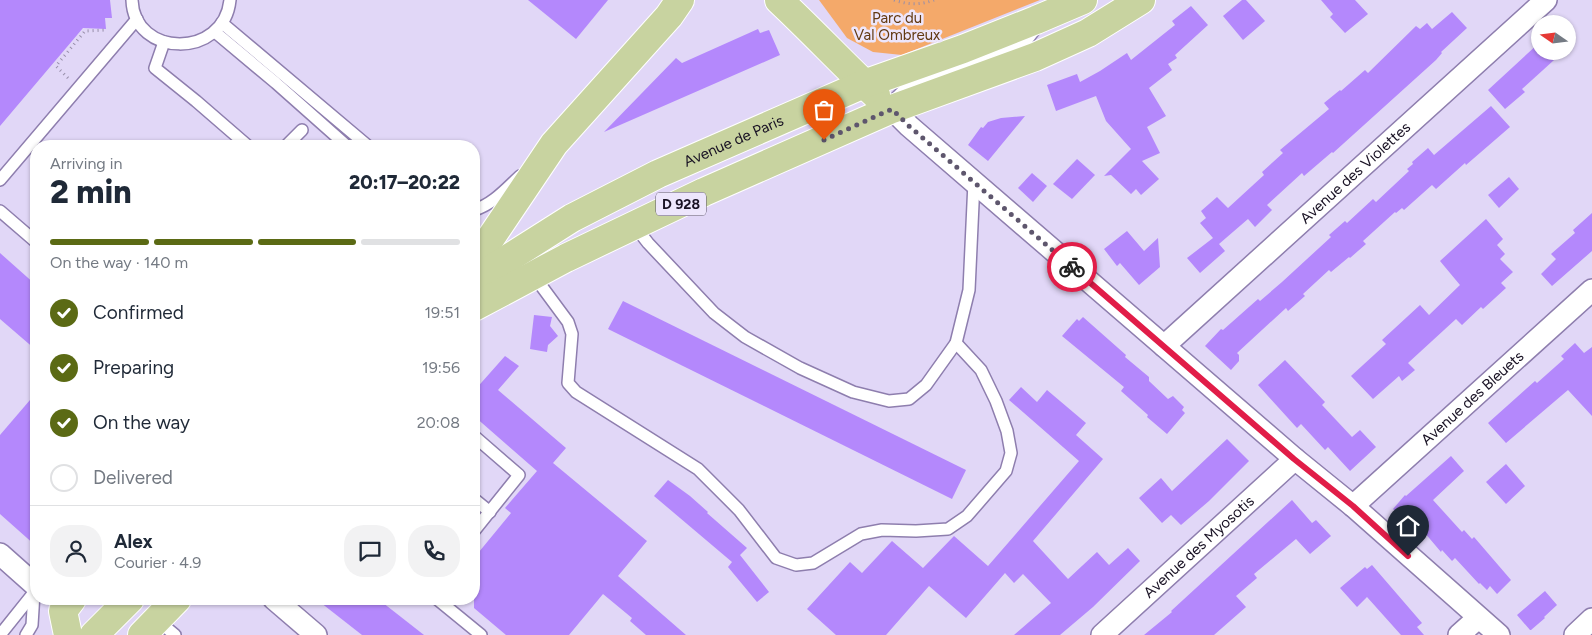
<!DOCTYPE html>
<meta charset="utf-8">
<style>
body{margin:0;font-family:Figtree,sans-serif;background:#f2f2f3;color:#1f2937;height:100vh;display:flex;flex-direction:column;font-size:19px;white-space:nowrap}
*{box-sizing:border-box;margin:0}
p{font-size:16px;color:#747a83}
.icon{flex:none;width:28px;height:28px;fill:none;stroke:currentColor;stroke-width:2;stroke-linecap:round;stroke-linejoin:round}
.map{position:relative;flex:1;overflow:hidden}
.panel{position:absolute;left:30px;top:140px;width:450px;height:465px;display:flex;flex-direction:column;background:#fff;border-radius:20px;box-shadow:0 1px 4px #0004}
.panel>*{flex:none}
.needle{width:32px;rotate:284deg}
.buttons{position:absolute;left:1531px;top:15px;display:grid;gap:10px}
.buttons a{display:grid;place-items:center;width:45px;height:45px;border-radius:50%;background:#fff;box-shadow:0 1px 4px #0004;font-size:25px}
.pin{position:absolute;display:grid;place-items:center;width:42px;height:42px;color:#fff;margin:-51px -21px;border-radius:50% 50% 50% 0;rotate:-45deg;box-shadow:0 0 5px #0007}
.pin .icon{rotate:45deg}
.courier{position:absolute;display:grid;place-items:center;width:50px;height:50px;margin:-25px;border:4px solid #e11d48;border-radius:50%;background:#fff;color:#222;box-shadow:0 1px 6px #0007}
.head em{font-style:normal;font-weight:800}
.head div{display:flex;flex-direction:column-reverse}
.head{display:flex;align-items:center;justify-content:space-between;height:85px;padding:0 20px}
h1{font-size:32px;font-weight:800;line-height:38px}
.bar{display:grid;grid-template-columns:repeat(4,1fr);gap:8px 5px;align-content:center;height:60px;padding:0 20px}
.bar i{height:6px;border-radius:4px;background:#e0e1e3}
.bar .on{background:#5b6a14}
.bar p{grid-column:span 4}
.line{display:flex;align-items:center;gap:12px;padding:0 20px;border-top:1px solid #e0e1e3}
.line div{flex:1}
.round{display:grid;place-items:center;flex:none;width:52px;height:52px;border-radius:20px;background:#f2f2f3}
ol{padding:0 20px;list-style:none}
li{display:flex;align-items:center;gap:15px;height:55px}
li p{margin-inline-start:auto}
li .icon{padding:5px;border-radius:50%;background:#5b6a14;color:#fff;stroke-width:4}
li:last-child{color:#747a83}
li i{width:28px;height:28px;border:2px solid #e0e1e3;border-radius:50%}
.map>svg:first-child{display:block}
.green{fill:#f4a96a}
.building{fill:#b488fc}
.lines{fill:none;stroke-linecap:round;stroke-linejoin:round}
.service-casing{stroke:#8e7eae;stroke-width:14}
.minor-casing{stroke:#8e7eae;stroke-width:24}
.primary-casing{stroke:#fff;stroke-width:30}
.path{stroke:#978ea9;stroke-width:3;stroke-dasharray:1 4;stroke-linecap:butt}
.service{stroke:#fff;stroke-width:11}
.minor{stroke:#fff;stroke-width:21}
.primary{stroke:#c8d3a0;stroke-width:28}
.done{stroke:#5e566d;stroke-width:5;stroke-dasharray:0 9}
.route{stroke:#e11d48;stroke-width:6}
.labels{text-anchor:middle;stroke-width:5;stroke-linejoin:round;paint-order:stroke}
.shield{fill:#ede6fc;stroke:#585164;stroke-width:1}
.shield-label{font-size:14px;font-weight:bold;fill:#181123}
.park-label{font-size:15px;fill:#623911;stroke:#ede6fc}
.street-label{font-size:15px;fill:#181123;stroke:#ede6fc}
</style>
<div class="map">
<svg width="1592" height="635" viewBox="0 0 1592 635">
<rect width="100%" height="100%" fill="#e1d7f7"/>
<!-- green -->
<path class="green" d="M819 0H1040L902 55 873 52 847 38Z"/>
<!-- building -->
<g class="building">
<path d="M0 0H110L112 18H105L106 29 83 28 0 126Z"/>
<path d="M528 0H608L576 39Z"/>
<path d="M1242 0H1246L1265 21 1243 40 1223 16Z"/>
<path d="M1321 0H1355L1368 14 1345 33 1330 17 1333 14Z"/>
<path d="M1191 6 1208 25 1175 55 1177 58 1168 64 1172 70 1149 88 1166 116 1147 127 1160 153 1142 161 1159 179 1141 195 1136 189 1131 194 1111 175 1104 176 1131 149 1106 121 1096 96 1056 111 1047 85 1077 74 1080 82 1100 71 1127 53 1131 60 1175 25 1172 21Z"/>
<path d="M1452 12 1467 28 1441 52 1442 53 1436 60 1333 153 1332 152 1304 176 1302 173 1267 205 1272 210 1255 227 1248 219 1219 244 1225 251 1200 273 1187 258 1213 238 1200 223 1206 218 1201 211 1217 197 1228 208 1264 175 1262 172 1283 153 1280 150 1329 109 1324 103 1340 90 1341 91 1365 70 1368 73 1416 26 1420 29 1427 23 1432 29Z"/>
<path d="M758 29 760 33 769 30 780 55 604 132 676 58 682 63Z"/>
<path d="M1540 42V51H1564L1522 89 1525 92 1505 109 1488 90Z"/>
<path d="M1491 106 1510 127 1466 165 1465 163 1436 189 1432 185 1404 210 1402 208 1396 213 1395 212 1363 241 1366 244 1350 258 1349 257 1331 272 1329 270 1303 294 1305 296 1288 311 1286 308 1237 353 1239 355V361L1231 370 1205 346 1221 329 1223 330 1258 299 1260 301 1282 282 1331 237 1329 235 1345 221 1347 223 1373 199 1376 202 1409 171 1407 169 1413 164 1412 162 1428 148 1434 155Z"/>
<path d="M1025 116 988 161 968 145 981 127 983 128 988 122 1001 118Z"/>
<path d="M1077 159 1095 175 1072 199 1053 184Z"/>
<path d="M1032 173 1047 186 1033 202 1018 188Z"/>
<path d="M1509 177 1519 189 1499 208 1488 195Z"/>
<path d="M1592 213V251L1552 286 1541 274 1556 259 1551 254 1575 233 1573 230Z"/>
<path d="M1486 219 1503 239 1497 245 1505 254 1500 259 1513 272 1501 283 1506 288 1483 309 1481 307 1462 325 1456 319 1408 363 1415 370 1402 381 1399 376 1373 399 1351 376 1386 344 1382 340 1420 305 1429 315 1460 285 1440 261Z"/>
<path d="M1127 231 1144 251 1158 238 1160 267 1139 285 1120 263 1117 266 1104 249Z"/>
<path d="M0 253 36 285V350L0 319Z"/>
<path d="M623 301 966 470 952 499 608 329Z"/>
<path d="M534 315 552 317 550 326 558 336 548 345 547 352 530 349Z"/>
<path d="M1083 317 1126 355 1125 357 1149 377V381L1168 399 1173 396 1184 407 1182 410 1185 413 1167 434 1147 417 1148 415 1121 391 1124 387 1062 336 1077 319 1079 321Z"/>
<path d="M1575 343 1584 353 1592 347V416L1568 390 1506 443 1488 423 1535 381 1537 383 1564 359 1561 356Z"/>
<path d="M505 356 519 366 498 390 566 448 553 463 647 541 618 576 686 635H646L630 621 632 618 603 594 569 635H506L474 608V558L511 513 505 508 537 471 474 416V391Z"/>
<path d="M1285 360 1325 402 1322 405 1352 437 1360 430 1376 447 1350 471 1328 447 1325 450 1301 424 1297 428 1258 385Z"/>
<path d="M1021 387 1037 402 1047 390 1086 423 1076 435 1103 459 1033 541 1068 579 1097 552 1109 565 1128 548 1140 561 1093 607 1060 635H1014L1051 603 1023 574 1014 583 1005 573 966 618 929 586 886 635H836L807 609 850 562 862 573 892 541 923 568 954 536 988 566 1079 461 1009 400Z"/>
<path d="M36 393V546L0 514V435Z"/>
<path d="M1227 439 1249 461 1209 501 1181 525 1171 515 1162 523 1139 498 1161 478 1172 491Z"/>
<path d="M1451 456 1464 471 1433 500 1462 532 1464 530 1472 539 1474 537 1511 580 1497 594 1490 586 1487 590 1480 583 1479 584 1455 558 1452 561 1442 550 1441 552 1413 519 1409 523 1393 509 1405 495 1406 496Z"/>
<path d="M1506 464 1525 486 1506 504 1486 482Z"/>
<path d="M668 480 690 496 708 512 707 513 747 548 740 555 769 592 757 602 728 567 732 562 654 496Z"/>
<path d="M1292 500 1312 523 1316 520 1331 536 1310 554 1296 539 1254 574 1257 578 1236 596 1246 607 1214 635H1144L1172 612 1171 611Z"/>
<path d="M1372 565 1422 623 1417 627 1424 635H1401L1367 597 1357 607 1340 588 1365 567 1367 569Z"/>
<path d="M1545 591 1557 605 1544 617 1545 618 1531 630H1530L1517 615Z"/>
<path d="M316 599H378L424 635H362Z"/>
</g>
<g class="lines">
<!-- service casing -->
<g class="service-casing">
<g id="service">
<path d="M132 0C134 58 224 59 230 0"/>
<path d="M222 23 368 146"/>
<path d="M215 32 276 83 347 146"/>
<path d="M164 42 155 68 196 101 248 146"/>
<path d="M286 146 302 130"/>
<path d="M0 180 137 19"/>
<path d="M474 210C493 204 505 190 520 176"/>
<path d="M0 211 36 242"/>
<path d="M634 225 648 243 714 313 745 337 800 368 853 392 889 401 909 399 926 385 956 343 969 290 974 182"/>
<path d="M534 276 568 322 572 334 568 383 576 392 698 469 739 510 776 558 796 565 813 563 861 534 882 530 916 531 948 529 967 516 1006 471 1011 453 1007 431 996 401 981 370 956 343"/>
<path d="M474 436 519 475 474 531"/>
<path d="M474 499 490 512"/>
<path d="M437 599 481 635"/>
<path d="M157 620 175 635"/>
<path d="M0 635 36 590"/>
<path d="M26 635 32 625 34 593"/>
</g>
</g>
<!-- minor casing -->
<g class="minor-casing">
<g id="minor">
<path d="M1036 20 1015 47 967 62 924 82 913 88 892 109 909 126 1295 459 1353 506 1499 635"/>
<path id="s1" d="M1164 346 1546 0"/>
<path id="s2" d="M1353 506 1592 290"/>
<path d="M0 554 36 586"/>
<path d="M274 599 316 635"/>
<path id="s3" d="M1102 635 1295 459"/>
<path d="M1459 635 1478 618"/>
<path d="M1575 635 1592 619"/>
</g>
</g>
<!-- primary casing -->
<g class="primary-casing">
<g id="primary">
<path d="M779 0C812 31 843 64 876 95"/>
<path d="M474 260 490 239 554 144 669 16 680 0"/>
<path id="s4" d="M474 280 572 218 658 174 864 84 963 49 1036 20 1083 0"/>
<path d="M474 307 566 258 704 192 892 109 1035 57 1088 33 1141 0"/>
<path d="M68 635 63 611 72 599"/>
<path d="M94 635 130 599"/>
<path d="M142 635 177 599"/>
</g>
</g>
<!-- path -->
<g class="path">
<path d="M894 0C908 5 921 5 934 0"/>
<path d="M68 78 56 66 85 31 106 30"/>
</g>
<!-- service -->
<use href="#service" class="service"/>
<!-- minor -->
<use href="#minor" class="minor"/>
<!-- primary -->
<use href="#primary" class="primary"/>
</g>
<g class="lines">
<!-- done -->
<path class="done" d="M824 140 892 109 909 126 1072 267"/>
<!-- route -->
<path class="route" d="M1072 267 1294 459 1353 506 1408 556"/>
</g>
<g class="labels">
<!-- shield labels -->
<rect class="shield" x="656" y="192.5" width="50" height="23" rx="4"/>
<g class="shield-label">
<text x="681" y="209">D 928</text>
</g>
<!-- park labels -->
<g class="park-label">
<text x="897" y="23">Parc du<tspan x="897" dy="17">Val Ombreux</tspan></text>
</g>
<!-- street labels -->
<g class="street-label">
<text dy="5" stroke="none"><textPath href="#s4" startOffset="295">Avenue de Paris</textPath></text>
<text dy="5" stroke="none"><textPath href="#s1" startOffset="258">Avenue des Violettes</textPath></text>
<text dy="5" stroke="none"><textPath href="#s2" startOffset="161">Avenue des Bleuets</textPath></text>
<text dy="5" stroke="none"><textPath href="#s3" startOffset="131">Avenue des Myosotis</textPath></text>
</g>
</g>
</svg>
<div class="buttons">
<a><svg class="needle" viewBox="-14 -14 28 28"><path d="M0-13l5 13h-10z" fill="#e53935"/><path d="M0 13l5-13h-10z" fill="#747a83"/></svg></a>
</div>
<div class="pin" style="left:824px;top:140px;background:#ea580c"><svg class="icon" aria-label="bag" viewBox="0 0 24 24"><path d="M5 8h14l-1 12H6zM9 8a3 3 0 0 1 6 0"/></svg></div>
<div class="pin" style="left:1408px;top:556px;background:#1f2937"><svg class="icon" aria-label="home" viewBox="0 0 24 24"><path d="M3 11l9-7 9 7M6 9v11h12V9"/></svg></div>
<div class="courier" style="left:1072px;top:267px"><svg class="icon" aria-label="bike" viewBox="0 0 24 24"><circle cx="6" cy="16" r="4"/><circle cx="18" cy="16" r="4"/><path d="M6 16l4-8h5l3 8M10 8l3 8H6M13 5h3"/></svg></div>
<section class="panel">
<div class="head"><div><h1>2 min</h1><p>Arriving in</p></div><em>20:17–20:22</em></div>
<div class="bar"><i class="on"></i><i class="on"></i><i class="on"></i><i></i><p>On the way · 140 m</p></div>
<ol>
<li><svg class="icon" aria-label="check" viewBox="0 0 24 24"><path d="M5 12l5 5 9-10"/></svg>Confirmed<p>19:51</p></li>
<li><svg class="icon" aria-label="check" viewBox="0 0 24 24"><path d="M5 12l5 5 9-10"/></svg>Preparing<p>19:56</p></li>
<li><svg class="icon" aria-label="check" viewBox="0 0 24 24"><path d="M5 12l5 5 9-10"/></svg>On the way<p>20:08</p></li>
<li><i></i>Delivered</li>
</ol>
<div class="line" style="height:90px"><a class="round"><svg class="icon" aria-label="person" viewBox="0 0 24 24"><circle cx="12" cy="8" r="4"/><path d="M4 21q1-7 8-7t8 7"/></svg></a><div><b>Alex</b><p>Courier · 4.9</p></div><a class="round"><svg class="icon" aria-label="chat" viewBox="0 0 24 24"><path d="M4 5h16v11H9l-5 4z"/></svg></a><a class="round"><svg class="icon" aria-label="phone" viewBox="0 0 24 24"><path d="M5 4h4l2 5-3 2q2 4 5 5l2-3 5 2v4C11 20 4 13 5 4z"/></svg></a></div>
</section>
</div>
